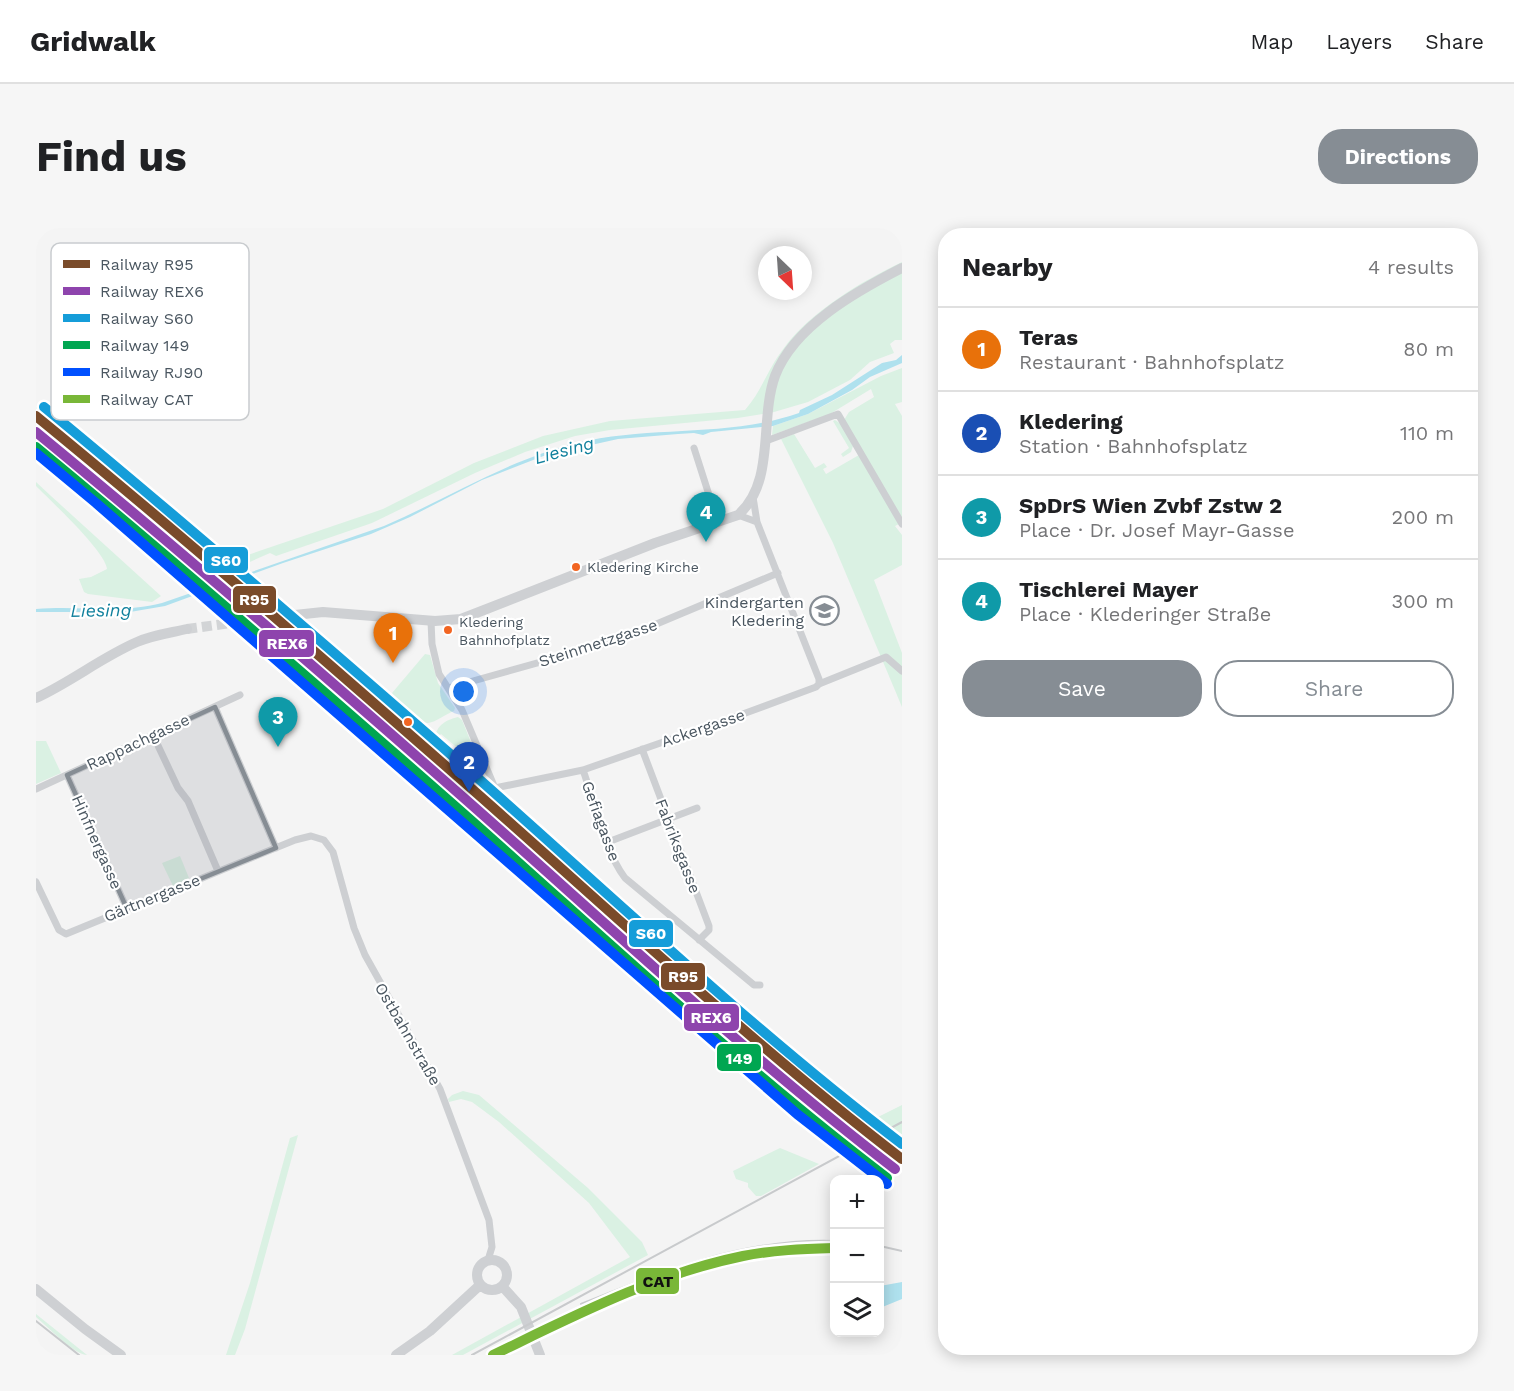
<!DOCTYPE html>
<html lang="en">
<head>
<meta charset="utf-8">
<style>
	:root { --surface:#fff; --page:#f6f6f6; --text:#202124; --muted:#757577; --line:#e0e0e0; --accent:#868d94 }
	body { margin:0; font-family:"Work Sans",sans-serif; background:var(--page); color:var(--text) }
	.controls { position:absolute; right:18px; bottom:18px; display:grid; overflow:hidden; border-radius:12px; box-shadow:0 3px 15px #0003 }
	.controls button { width:54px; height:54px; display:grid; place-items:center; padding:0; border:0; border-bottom:2px solid var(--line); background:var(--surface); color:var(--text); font:30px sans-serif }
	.compass { position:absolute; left:722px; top:18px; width:54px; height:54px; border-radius:50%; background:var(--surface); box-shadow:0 3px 15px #0003; rotate:155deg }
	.you { position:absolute; left:428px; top:464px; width:21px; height:21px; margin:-15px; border:4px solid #fff; border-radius:50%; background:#1a73e8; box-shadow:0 0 0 9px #1a73e833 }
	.badge { display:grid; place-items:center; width:39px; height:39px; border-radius:50%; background:var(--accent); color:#fff; font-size:20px; font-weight:700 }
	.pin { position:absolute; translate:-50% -50px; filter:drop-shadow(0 2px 3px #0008) }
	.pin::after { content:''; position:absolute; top:32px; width:21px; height:18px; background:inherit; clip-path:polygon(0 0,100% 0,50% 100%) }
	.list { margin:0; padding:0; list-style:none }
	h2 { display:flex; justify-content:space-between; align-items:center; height:78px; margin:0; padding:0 24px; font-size:26px }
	h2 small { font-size:20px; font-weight:400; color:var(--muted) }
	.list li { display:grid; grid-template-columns:39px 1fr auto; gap:18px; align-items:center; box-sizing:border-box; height:84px; padding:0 24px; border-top:2px solid var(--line) }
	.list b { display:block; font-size:22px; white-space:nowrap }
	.list p { margin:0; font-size:20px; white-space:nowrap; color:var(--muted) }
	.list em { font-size:20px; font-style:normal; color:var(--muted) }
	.actions { display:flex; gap:12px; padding:18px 24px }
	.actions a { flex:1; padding:14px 0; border:2px solid var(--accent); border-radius:24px; text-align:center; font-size:21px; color:var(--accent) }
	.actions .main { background:var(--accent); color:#fff }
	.icon { flex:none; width:33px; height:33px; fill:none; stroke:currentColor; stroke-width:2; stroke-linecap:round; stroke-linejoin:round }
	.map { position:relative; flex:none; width:866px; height:1127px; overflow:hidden; border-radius:24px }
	header { display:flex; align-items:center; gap:36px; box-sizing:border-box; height:84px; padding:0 30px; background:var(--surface); border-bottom:2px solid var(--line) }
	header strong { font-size:28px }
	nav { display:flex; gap:33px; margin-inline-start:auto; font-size:21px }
	.intro { display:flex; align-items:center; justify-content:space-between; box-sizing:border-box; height:144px; padding:0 36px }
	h1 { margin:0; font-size:42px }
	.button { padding:15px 27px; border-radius:24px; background:var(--accent); color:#fff; font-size:21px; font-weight:700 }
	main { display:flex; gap:36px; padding:0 36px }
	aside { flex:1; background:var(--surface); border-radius:24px; box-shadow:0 3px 15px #0003 }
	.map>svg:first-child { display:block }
	.green { fill:#daf1e3 }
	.water { fill:#afe1ee }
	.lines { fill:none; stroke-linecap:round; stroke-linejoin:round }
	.secondary-tunnel { stroke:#d2d4d6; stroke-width:10; stroke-dasharray:10 5; stroke-linecap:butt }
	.street { stroke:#cdcfd2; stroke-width:7 }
	.secondary { stroke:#ced0d3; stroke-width:10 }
	.rail { stroke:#c8cacc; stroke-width:2 }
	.rail-1-casing { stroke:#fff; stroke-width:15 }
	.rail-2-casing { stroke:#fff; stroke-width:15 }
	.rail-3-casing { stroke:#fff; stroke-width:15 }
	.rail-4-casing { stroke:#fff; stroke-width:15 }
	.rail-5-casing { stroke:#fff; stroke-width:15 }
	.rail-6-casing { stroke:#fff; stroke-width:15 }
	.rail-1 { stroke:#7a4b2a; stroke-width:10 }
	.rail-2 { stroke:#8e44ad; stroke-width:10 }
	.rail-3 { stroke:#159dd9; stroke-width:10 }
	.rail-4 { stroke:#00a651; stroke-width:10 }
	.rail-5 { stroke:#0050ff; stroke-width:10 }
	.rail-6 { stroke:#79b738; stroke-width:10 }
	.marked { fill:#868d94; fill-opacity:0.2; stroke:#868d94; stroke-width:4.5; stroke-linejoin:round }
	.bus-dot { fill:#f26522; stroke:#fff; stroke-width:2 }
	.labels { text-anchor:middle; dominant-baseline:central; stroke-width:4.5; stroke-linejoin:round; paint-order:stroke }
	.bus-label { font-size:14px; fill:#4a5660; stroke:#fff; text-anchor:start }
	.poi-label { font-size:16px; fill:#4a5660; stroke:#fff; text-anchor:end }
	.street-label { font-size:16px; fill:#4a5660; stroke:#fff }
	.water-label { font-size:18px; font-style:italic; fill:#10809d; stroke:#fff }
	.key { fill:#fff; stroke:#c9cccf; stroke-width:1.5 }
	.key-label { font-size:16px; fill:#4a5660 }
	.line-badge { stroke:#fff; stroke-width:2 }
	.badge-label { font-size:16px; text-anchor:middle; font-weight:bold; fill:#fff }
	.pale-badge-label { font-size:16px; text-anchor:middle; font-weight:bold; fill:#111 }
</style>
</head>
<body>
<header>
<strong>Gridwalk</strong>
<nav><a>Map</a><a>Layers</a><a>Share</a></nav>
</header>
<div class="intro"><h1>Find us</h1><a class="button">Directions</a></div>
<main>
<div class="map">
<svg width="866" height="1127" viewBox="0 0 866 1127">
	<rect width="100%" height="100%" fill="#f4f4f4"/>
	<!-- green -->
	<path class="green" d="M866,34v78h-7l-5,4 4,9 -24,9 -20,18 -42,22 -34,10 -36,6 -128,12 -35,6 -50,16 -50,21 -103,50 -96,33 -6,-3 -45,20 -7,-6 -133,-117 -49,-38v-5l92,75 90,85 6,-4 159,-54 91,-46 69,-27 67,-15 135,-11c17,-19 23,-42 39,-62 26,-36 78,-67 118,-86z
		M866,140v34l-7,2 7,12v102l-58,-98 5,-8 25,-15 -3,-8 -41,25 -58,21 1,-9 35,-12 73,-38z
		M799,192l6,4 12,22 -2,6 -8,5 -2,-3 8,-6 -16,-27z
		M758,206l21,34 9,-5 3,4 -4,2 3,5 33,-19 40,69 -4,2 7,9v30l-28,15 28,73v54l-69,-164 -52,-104z
		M0,254l15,14 110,100 -9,6 -64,-8 -4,-2 -5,-13 12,-2 16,-8c-1,-17 -57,-69 -71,-83z
		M389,426l5,1 8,28 17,25 -1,3c-8,3 -18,11 -26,12 -7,1 -32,-23 -36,-30z
		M422,489l4,3 29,72 -8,3 -26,-24 5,-5 -5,-10 4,-5 -20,-17 -7,8c2,-16 9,-21 24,-25z
		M0,513h10l15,32 -25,11z
		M144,628l9,22 -16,8 -11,-23z
		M427,863l16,4 109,93 54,54 6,13 -185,100h-11l178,-98 -41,-54 -90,-81 -27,-20 -11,-3 -12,3 -1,-3 4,-4z
		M866,877v51l-40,-31z
		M262,907l-53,194 -10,26h-9l24,-72 40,-145z
		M744,920l39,16 -58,32h-5l-8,-9v-4l-12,-4 -3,-8z
		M0,1086l51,41c-14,-1 -40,-29 -51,-38z"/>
	<!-- water -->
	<path class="water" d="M866,127v8l-32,14 -18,13 -44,24 -35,12 -62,6 -8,3 -9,-2 -16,1 -60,5 -72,16 -64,25 -72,37 -39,17 -88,29 -118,43 -35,6h-94v-3c42,-4 86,5 126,-6l222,-77c65,-28 123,-66 193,-83 73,-18 151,-5 222,-30l1,-3 32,-15 50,-32 14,-3z
		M866,1054v17l-22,9v-22z"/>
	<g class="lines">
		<!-- secondary-tunnel -->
		<path class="secondary-tunnel" d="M151,401l89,-12"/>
		<!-- street -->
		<path class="street" d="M730,213l72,-27 64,110
			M658,220l24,75
			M717,269l4,25 62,157v5
			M702,287l19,7
			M395,393l1,23 7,30 23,36 33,78 88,-18 149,-52 84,-31 3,-3 67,-27 16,14
			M412,460l168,-47 162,-68
			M179,479l61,141
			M117,507l25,53 10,13 30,70
			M606,521l67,177v4l-10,10
			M547,542c12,33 21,80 42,108l129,107h6
			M31,547l60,134
			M0,561l204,-94
			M572,614l89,-34
			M0,654l23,48 7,4 229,-94 16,-4 13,4 9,12 21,76 11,27 75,134 49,131 3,27 -4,13"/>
		<!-- secondary -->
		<path class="secondary" d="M240,389l47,-5 112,9 26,-2 194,-76 83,-28c38,-33 21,-95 37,-139 19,-50 82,-85 127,-108
			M0,470c35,-16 66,-41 101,-56 16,-7 33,-9 50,-13
			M441 1047a15 15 0 1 1 30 0a15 15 0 1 1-30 0Z
			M466,1058l19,21 19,48
			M0,1061l49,40 36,26
			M360,1127l34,-24 50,-46"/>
		<!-- rail -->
		<path class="rail" d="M0,209l94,66 32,25
			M844,1018l22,5
			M545,1076c82,-33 163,-66 253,-63
			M0,1093l43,34
			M436,1127l430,-233"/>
		<defs>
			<path id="rail-1" d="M0,188c148,121 292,247 436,373 142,125 280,255 430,370"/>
			<path id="rail-2" d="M0,204c145,119 287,242 428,366 142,125 280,255 431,371"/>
			<path id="rail-3" d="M8,179c147,121 292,247 436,373 139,123 274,251 422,364"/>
			<path id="rail-4" d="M0,219c142,117 281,238 420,360 142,125 280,256 431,371"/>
			<path id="rail-5" d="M0,225l60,50 701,611 90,70"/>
			<path id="rail-6" d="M457,1127c81,-39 162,-81 250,-99 30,-6 60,-7 91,-8"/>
		</defs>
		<!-- rail-1 casing -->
		<use href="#rail-1" class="rail-1-casing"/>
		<!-- rail-2 casing -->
		<use href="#rail-2" class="rail-2-casing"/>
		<!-- rail-3 casing -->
		<use href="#rail-3" class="rail-3-casing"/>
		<!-- rail-4 casing -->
		<use href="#rail-4" class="rail-4-casing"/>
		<!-- rail-5 casing -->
		<use href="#rail-5" class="rail-5-casing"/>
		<!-- rail-6 casing -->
		<use href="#rail-6" class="rail-6-casing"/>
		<!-- rail-1 -->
		<use href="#rail-1" class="rail-1"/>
		<!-- rail-2 -->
		<use href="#rail-2" class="rail-2"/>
		<!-- rail-3 -->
		<use href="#rail-3" class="rail-3"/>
		<!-- rail-4 -->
		<use href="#rail-4" class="rail-4"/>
		<!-- rail-5 -->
		<use href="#rail-5" class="rail-5"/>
		<!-- rail-6 -->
		<use href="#rail-6" class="rail-6"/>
	</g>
	<!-- marked area -->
	<path class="marked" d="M179,479l61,141 -149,61 -60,-134z"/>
	<!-- icons -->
	<defs>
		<symbol id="school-ring" viewBox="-11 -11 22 22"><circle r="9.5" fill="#fff" stroke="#868d94" stroke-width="1.5"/><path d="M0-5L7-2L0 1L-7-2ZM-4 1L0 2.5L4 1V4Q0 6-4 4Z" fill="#868d94"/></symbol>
	</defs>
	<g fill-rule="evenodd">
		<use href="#school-ring" x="772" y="366" width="33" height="33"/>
	</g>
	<!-- markers -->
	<g class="bus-dot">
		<circle cx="540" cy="339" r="5"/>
		<circle cx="412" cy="402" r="5"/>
		<circle cx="372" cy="494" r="5"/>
	</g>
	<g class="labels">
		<!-- bus labels -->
		<g class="bus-label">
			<text x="551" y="339">Kledering Kirche</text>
			<text x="423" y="394">Kledering<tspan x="423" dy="18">Bahnhofplatz</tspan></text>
		</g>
		<!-- poi labels -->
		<g class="poi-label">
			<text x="768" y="374">Kindergarten<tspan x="768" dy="18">Kledering</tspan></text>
		</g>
		<!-- street labels -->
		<g class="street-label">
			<text transform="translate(562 415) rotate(-18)">Steinmetzgasse</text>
			<text transform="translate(667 500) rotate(-19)">Ackergasse</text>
			<text transform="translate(102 514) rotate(-25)">Rappachgasse</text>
			<text transform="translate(565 593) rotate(70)">Gefiagasse</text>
			<text transform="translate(61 614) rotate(66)">Hinfnergasse</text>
			<text transform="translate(642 618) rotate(69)">Fabriksgasse</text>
			<text transform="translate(116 670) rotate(-22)">Gärtnergasse</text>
			<text transform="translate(372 806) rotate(60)">Ostbahnstraße</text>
		</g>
		<!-- water labels -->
		<g class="water-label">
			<text transform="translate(528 222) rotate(-15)">Liesing</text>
			<text transform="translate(65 382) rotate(-1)">Liesing</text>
		</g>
	</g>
	<!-- legend -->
	<rect x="15" y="15" width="198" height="177" rx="9" class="key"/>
	<rect x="27" y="32" width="27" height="8" fill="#7a4b2a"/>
	<rect x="27" y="59" width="27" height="8" fill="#8e44ad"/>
	<rect x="27" y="86" width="27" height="8" fill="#159dd9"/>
	<rect x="27" y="113" width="27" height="8" fill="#00a651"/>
	<rect x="27" y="140" width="27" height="8" fill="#0050ff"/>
	<rect x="27" y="167" width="27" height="8" fill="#79b738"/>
	<g class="key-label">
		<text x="64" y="42">Railway R95</text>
		<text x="64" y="69">Railway REX6</text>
		<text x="64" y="96">Railway S60</text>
		<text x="64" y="123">Railway 149</text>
		<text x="64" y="150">Railway RJ90</text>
		<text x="64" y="177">Railway CAT</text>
	</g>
	<g class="line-badge">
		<rect x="167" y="318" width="46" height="28" rx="6" fill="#159dd9"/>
		<rect x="196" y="357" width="45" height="29" rx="6" fill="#7a4b2a"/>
		<rect x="222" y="401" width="57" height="29" rx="6" fill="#8e44ad"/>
		<rect x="592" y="691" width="46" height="29" rx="6" fill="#159dd9"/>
		<rect x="624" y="734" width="46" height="29" rx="6" fill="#7a4b2a"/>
		<rect x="647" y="775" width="57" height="29" rx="6" fill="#8e44ad"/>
		<rect x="680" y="815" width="46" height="29" rx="6" fill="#00a651"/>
		<rect x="599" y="1039" width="45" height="28" rx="6" fill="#79b738"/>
	</g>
	<g class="badge-label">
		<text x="190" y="338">S60</text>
		<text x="218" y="377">R95</text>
		<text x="251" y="421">REX6</text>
		<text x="615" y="711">S60</text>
		<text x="647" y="754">R95</text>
		<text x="675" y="795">REX6</text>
		<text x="703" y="836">149</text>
	</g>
	<g class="pale-badge-label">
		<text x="622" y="1059">CAT</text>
	</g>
</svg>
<div class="controls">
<button>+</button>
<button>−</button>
<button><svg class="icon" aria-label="layers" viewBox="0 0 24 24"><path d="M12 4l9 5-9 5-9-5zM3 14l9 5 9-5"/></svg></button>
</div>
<svg class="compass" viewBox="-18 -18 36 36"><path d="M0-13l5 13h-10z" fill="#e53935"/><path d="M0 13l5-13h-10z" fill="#757577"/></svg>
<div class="you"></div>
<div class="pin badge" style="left:357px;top:435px;background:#e8710a">1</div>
<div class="pin badge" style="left:433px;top:564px;background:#1a4fb4">2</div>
<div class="pin badge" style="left:242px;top:519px;background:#0f9aa8">3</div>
<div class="pin badge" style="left:670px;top:314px;background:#0f9aa8">4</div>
</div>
<aside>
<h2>Nearby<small>4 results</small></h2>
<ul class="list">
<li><span class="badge" style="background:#e8710a">1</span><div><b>Teras</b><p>Restaurant · Bahnhofsplatz</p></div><em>80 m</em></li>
<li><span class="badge" style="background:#1a4fb4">2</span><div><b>Kledering</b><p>Station · Bahnhofsplatz</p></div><em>110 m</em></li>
<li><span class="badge" style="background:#0f9aa8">3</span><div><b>SpDrS Wien Zvbf Zstw 2</b><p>Place · Dr. Josef Mayr-Gasse</p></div><em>200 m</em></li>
<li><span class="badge" style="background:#0f9aa8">4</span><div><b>Tischlerei Mayer</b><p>Place · Klederinger Straße</p></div><em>300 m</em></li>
</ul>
<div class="actions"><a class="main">Save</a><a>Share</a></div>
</aside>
</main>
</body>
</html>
